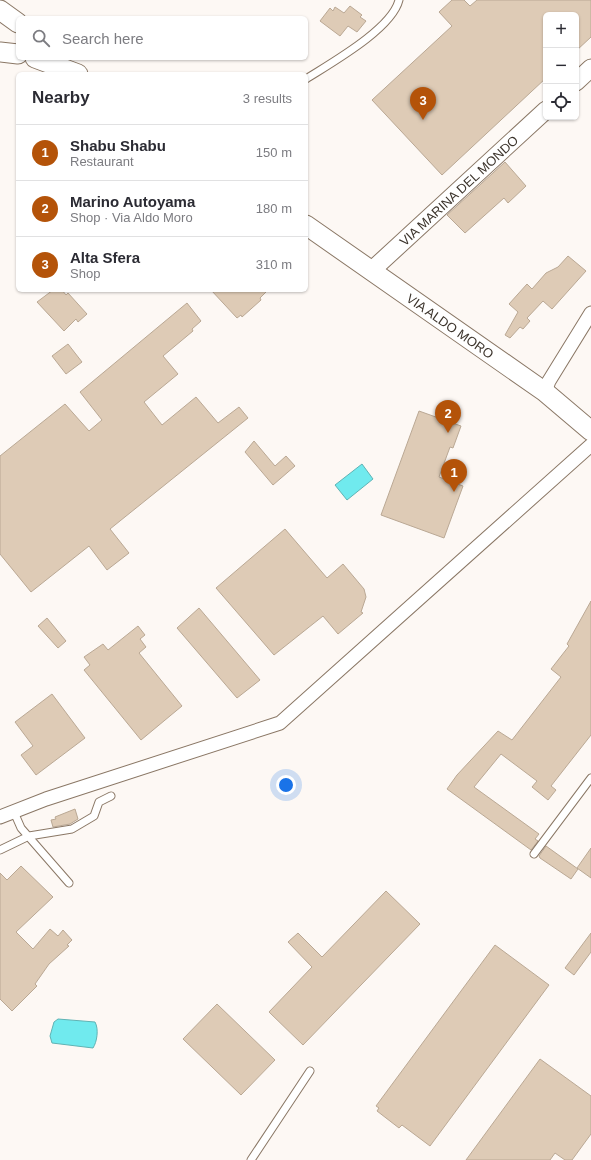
<!DOCTYPE html>
<html lang="en">
<head>
<meta charset="utf-8">
<style>
	:root { --surface:#fff; --page:#f7f7f7; --text:#2b2b33; --muted:#7c7c81; --line:#e1e1e2; --accent:#b45309 }
	body { margin:0; font-family:Helvetica,sans-serif; background:var(--page); color:var(--text) }
	.controls { position:absolute; right:12px; top:12px; display:grid; overflow:hidden; border-radius:6px; box-shadow:0 1px 3px #0004 }
	.controls button { width:36px; height:36px; display:grid; place-items:center; padding:0; border:0; border-bottom:1px solid var(--line); background:var(--surface); color:var(--text); font:20px sans-serif }
	.you { position:absolute; left:286px; top:785px; width:14px; height:14px; margin:-10px; border:3px solid #fff; border-radius:50%; background:#1a73e8; box-shadow:0 0 0 6px #1a73e833 }
	.badge { display:grid; place-items:center; width:26px; height:26px; border-radius:50%; background:var(--accent); color:#fff; font-size:13px; font-weight:700 }
	.pin { position:absolute; translate:-50% -33px; filter:drop-shadow(0 1px 2px #0008) }
	.pin::after { content:''; position:absolute; top:21px; width:14px; height:12px; background:inherit; clip-path:polygon(0 0,100% 0,50% 100%) }
	.list { margin:0; padding:0; list-style:none }
	h2 { display:flex; justify-content:space-between; align-items:center; height:52px; margin:0; padding:0 16px; font-size:17px }
	h2 small { font-size:13px; font-weight:400; color:var(--muted) }
	.list li { display:grid; grid-template-columns:26px 1fr auto; gap:12px; align-items:center; box-sizing:border-box; height:56px; padding:0 16px; border-top:1px solid var(--line) }
	.list b { display:block; font-size:15px; white-space:nowrap }
	.list p { margin:0; font-size:13px; white-space:nowrap; color:var(--muted) }
	.list em { font-size:13px; font-style:normal; color:var(--muted) }
	.icon { flex:none; width:22px; height:22px; fill:none; stroke:currentColor; stroke-width:2; stroke-linecap:round; stroke-linejoin:round }
	.map { position:relative; flex:none; width:591px; height:1160px; overflow:hidden }
	.search { position:absolute; background:var(--surface); box-shadow:0 1px 3px #0004; left:16px; top:16px; width:292px; height:44px; display:flex; align-items:center; gap:10px; box-sizing:border-box; padding:0 14px; border-radius:6px; color:var(--muted); font-size:15px }
	.panel { position:absolute; background:var(--surface); box-shadow:0 1px 3px #0004; left:16px; top:72px; width:292px; height:220px; border-radius:6px }
	.map>svg:first-child { display:block }
	.water { fill:#70eaee; stroke:#60b3b4 }
	.building { fill:#decbb6; stroke:#baa894 }
	.lines { fill:none; stroke-linecap:round; stroke-linejoin:round }
	.service-casing { stroke:#8a7765; stroke-width:9 }
	.minor-casing { stroke:#8a7765; stroke-width:15 }
	.tertiary-casing { stroke:#8a7765; stroke-width:19 }
	.secondary-casing { stroke:#8a7765; stroke-width:21 }
	.service { stroke:#fff; stroke-width:7 }
	.minor { stroke:#fff; stroke-width:13 }
	.tertiary { stroke:#fff; stroke-width:17 }
	.secondary { stroke:#fff; stroke-width:19 }
	.labels { text-anchor:middle; dominant-baseline:central; stroke-width:3.5; stroke-linejoin:round; paint-order:stroke }
	.street-label { font-size:13px; fill:#3c342c; stroke:#fdf8f4 }
</style>
</head>
<body>
<div class="map">
<svg width="591" height="1160" viewBox="0 0 591 1160">
	<rect width="100%" height="100%" fill="#fdf8f4"/>
	<!-- water -->
	<path class="water" d="M362,464l11,15 -26,21 -12,-15z
		M58,1019l37,3c4,7 2,20 -2,26l-41,-5 -2,-7 4,-14z"/>
	<!-- building -->
	<path class="building" d="M452,0h12l6,6 7,-6h114v37l-15,14v-36h-30v63l-104,97 -70,-75 80,-74 -13,-14z
		M350,6l12,9 -2,2 6,4 -9,11 -9,-6 -8,10 -20,-15 10,-13 3,3 2,-4 9,6z
		M505,162l21,24 -18,17 -4,-5 -39,35 -18,-18z
		M568,256l18,15 -34,38 -9,-8 -16,17 3,3 -7,8 -3,-2 -10,11 -5,-3 13,-23 -9,-8 18,-20 5,5 14,-16 12,-6z
		M53,290h9l4,5 2,-2 19,21 -9,8 -2,-3 -12,12 -27,-29z
		M211,290h57l-8,8 1,2 -19,17 -1,-2 -4,3z
		M187,303l14,18 -9,8 1,2 -30,25 15,18 -34,28 18,23 34,-28 22,26 21,-16 9,11 -138,111 19,24 -22,17 -18,-24 -58,46 -31,-38v-98l65,-52 24,27 13,-11 -22,-28z
		M68,344l14,18 -16,12 -14,-18z
		M419,411l42,15 -8,22 -3,-1 -11,30 24,9 -19,52 -63,-23z
		M254,441l21,25 11,-10 9,10 -22,19 -28,-33z
		M285,529l42,49 16,-14 21,25 2,8 -5,15 2,1 -25,21 -15,-18 -49,39 -58,-67z
		M591,601v134l-40,51 5,4 -8,10 -16,-13 5,-6 -36,-27 -27,33 65,47 -4,5 3,2 -7,9 -84,-61 10,-14 41,-44 14,9 49,-63 -10,-8 18,-23 -2,-2z
		M199,608l61,72 -23,18 -60,-70z
		M47,618l19,23 -8,7 -20,-22z
		M138,626l7,9 -5,4 6,8 -7,6 43,53 -41,34 -57,-70 6,-5 -6,-8 19,-13 5,6z
		M52,694l33,44 -49,37 -15,-20 12,-9 -18,-24z
		M75,809l3,10 -8,5 -17,3 -2,-7 5,-1 -1,-2z
		M546,846l32,23 -7,10 -31,-21 -1,-2z
		M591,848v30l-14,-10z
		M21,866l32,31 -37,35 17,17 17,-20 8,7 5,-6 9,10 -5,5 2,1 -20,18 -14,20 2,2 -25,25 -12,-12v-126l7,7z
		M386,891l34,33 -117,121 -34,-33 43,-45 -24,-25 10,-9 24,24z
		M591,933v19l-17,23 -9,-7z
		M495,945l54,40 -119,161 -28,-21 -3,3 -22,-17 2,-3 -3,-2z
		M217,1004l58,56 -34,35 -58,-56z
		M540,1059l51,37v38l-19,26h-7l-10,-7 -5,7h-84z"/>
	<g class="lines">
		<defs>
			<path id="service" d="M306,79c25,-16 86,-50 93,-79
				M14,812l7,16 48,55
				M0,850l29,-14 43,-7 22,-13 5,-14 12,-6
				M534,854l57,-76
				M251,1160l59,-89"/>
			<path id="minor" d="M545,392l4,-11 42,-68
				M0,817l46,-18 234,-76 311,-278"/>
			<g id="tertiary">
				<path d="M576,82l15,-14"/>
				<path id="s1" d="M371,271l175,-161"/>
			</g>
			<g id="secondary">
				<path d="M0,10l18,13"/>
				<path d="M0,52l18,2"/>
				<path d="M35,58l43,16"/>
				<path id="s2" d="M306,225l239,167 46,39"/>
			</g>
		</defs>
		<!-- service casing -->
		<use href="#service" class="service-casing"/>
		<!-- minor casing -->
		<use href="#minor" class="minor-casing"/>
		<!-- tertiary casing -->
		<use href="#tertiary" class="tertiary-casing"/>
		<!-- secondary casing -->
		<use href="#secondary" class="secondary-casing"/>
		<!-- service -->
		<use href="#service" class="service"/>
		<!-- minor -->
		<use href="#minor" class="minor"/>
		<!-- tertiary -->
		<use href="#tertiary" class="tertiary"/>
		<!-- secondary -->
		<use href="#secondary" class="secondary"/>
	</g>
	<g class="labels">
		<!-- street labels -->
		<g class="street-label">
			<text stroke="none"><textPath href="#s1" startOffset="119">VIA MARINA DEL MONDO</textPath></text>
			<text stroke="none"><textPath href="#s2" startOffset="176">VIA ALDO MORO</textPath></text>
		</g>
	</g>
</svg>
<div class="controls">
<button>+</button>
<button>−</button>
<button><svg class="icon" aria-label="locate" viewBox="0 0 24 24"><circle cx="12" cy="12" r="6"/><path d="M12 2v4M12 18v4M2 12h4M18 12h4"/></svg></button>
</div>
<div class="you"></div>
<div class="pin badge" style="left:454px;top:492px">1</div>
<div class="pin badge" style="left:448px;top:433px">2</div>
<div class="pin badge" style="left:423px;top:120px">3</div>
<div class="search"><svg class="icon" aria-label="search" viewBox="0 0 24 24"><circle cx="10" cy="10" r="6"/><path d="M15 15l6 6"/></svg>Search here</div>
<section class="panel">
<h2>Nearby<small>3 results</small></h2>
<ul class="list">
<li><span class="badge">1</span><div><b>Shabu Shabu</b><p>Restaurant</p></div><em>150 m</em></li>
<li><span class="badge">2</span><div><b>Marino Autoyama</b><p>Shop · Via Aldo Moro</p></div><em>180 m</em></li>
<li><span class="badge">3</span><div><b>Alta Sfera</b><p>Shop</p></div><em>310 m</em></li>
</ul>
</section>
</div>
</body>
</html>
